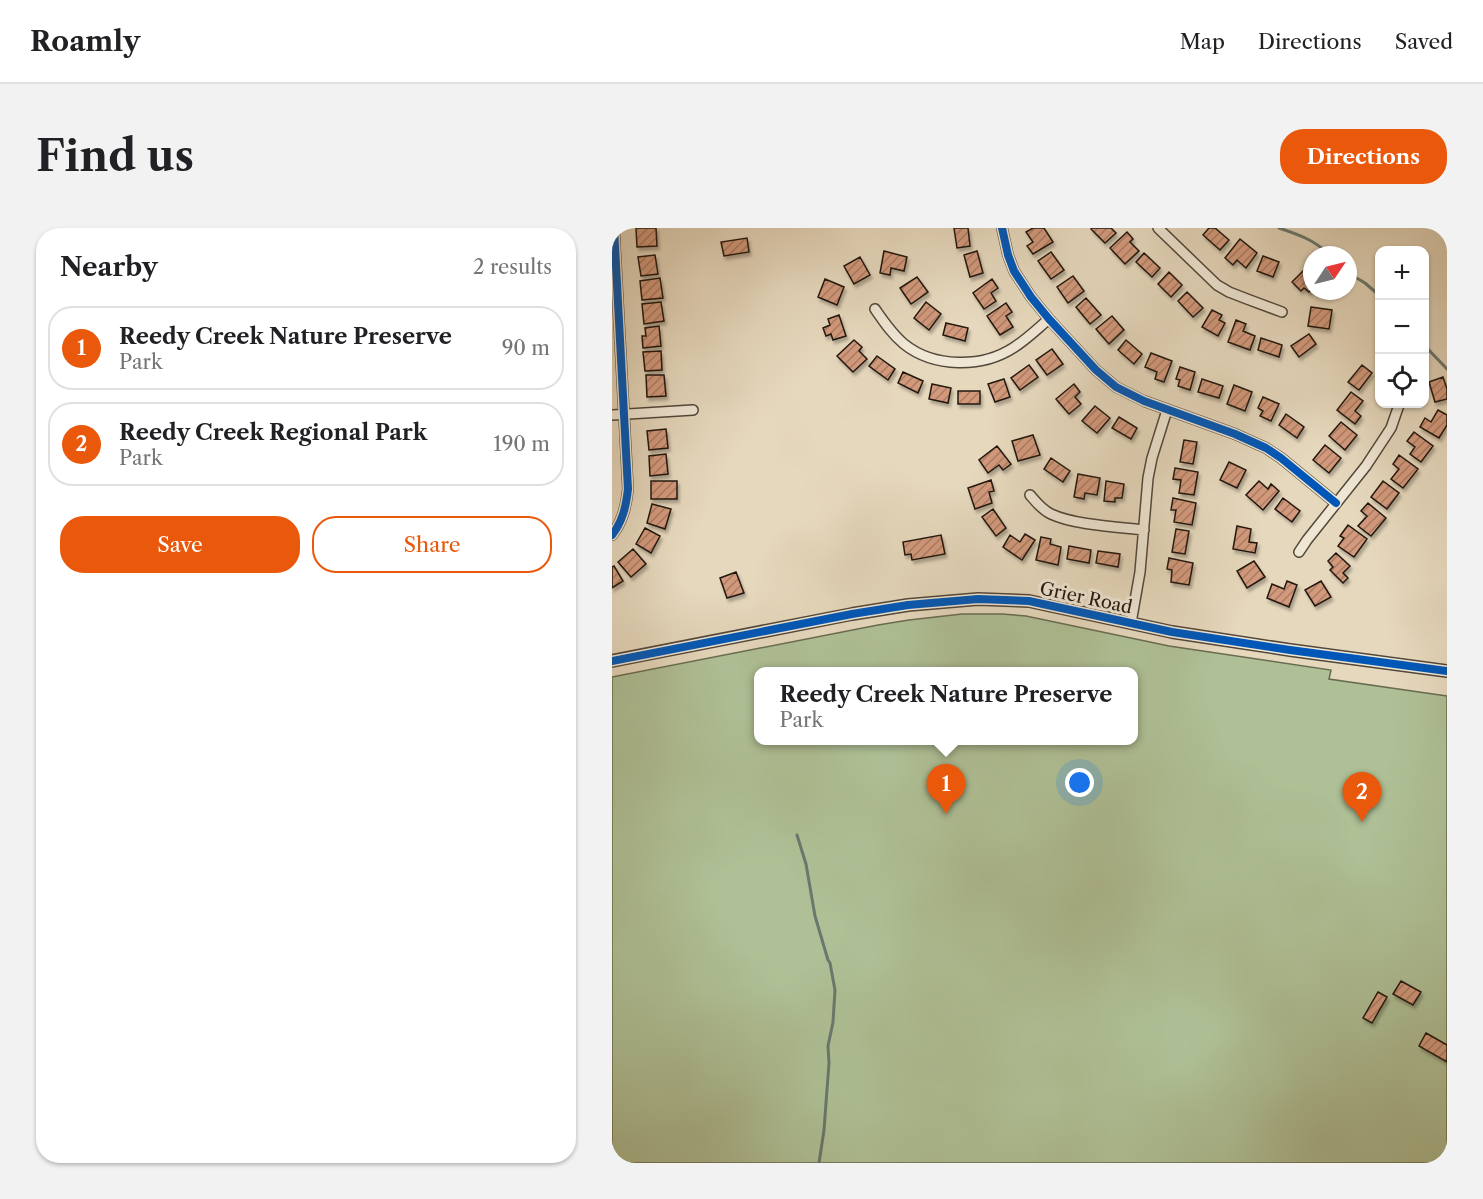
<!DOCTYPE html>
<html lang="en">
<head>
<meta charset="utf-8">
<style>
	:root { --surface:#fff; --page:#f2f2f2; --text:#202124; --muted:#757577; --line:#e0e0e0; --accent:#ea580c }
	body { margin:0; font-family:"Libre Caslon Text",serif; background:var(--page); color:var(--text) }
	.controls { position:absolute; right:18px; top:18px; display:grid; overflow:hidden; border-radius:12px; box-shadow:0 2px 4px #0004 }
	.controls button { width:54px; height:54px; display:grid; place-items:center; padding:0; border:0; border-bottom:2px solid var(--line); background:var(--surface); color:var(--text); font:30px sans-serif }
	.compass { position:absolute; left:691px; top:18px; width:54px; height:54px; border-radius:50%; background:var(--surface); box-shadow:0 2px 4px #0004; rotate:55deg }
	.you { position:absolute; left:468px; top:555px; width:21px; height:21px; margin:-15px; border:4px solid #fff; border-radius:50%; background:#1a73e8; box-shadow:0 0 0 9px #1a73e833 }
	.badge { display:grid; place-items:center; width:39px; height:39px; border-radius:50%; background:var(--accent); color:#fff; font-size:20px; font-weight:700 }
	.pin { position:absolute; translate:-50% -50px; filter:drop-shadow(0 2px 3px #0008) }
	.pin::after { content:''; position:absolute; top:32px; width:21px; height:18px; background:inherit; clip-path:polygon(0 0,100% 0,50% 100%) }
	.popup { position:absolute; left:142px; top:439px; width:384px; height:78px; box-sizing:border-box; display:grid; place-content:center; border-radius:12px; background:var(--surface); filter:drop-shadow(0 2px 4px #0005); font-size:20px; white-space:nowrap; color:var(--muted) }
	.popup b { font-size:22px; color:var(--text) }
	.popup::after { content:''; position:absolute; left:50%; top:100%; margin-left:-12px; border:12px solid transparent; border-top-color:var(--surface) }
	.list { margin:0; padding:0; list-style:none }
	h2 { display:flex; justify-content:space-between; align-items:center; height:78px; margin:0; padding:0 24px; font-size:26px }
	h2 small { font-size:20px; font-weight:400; color:var(--muted) }
	.list li { display:grid; grid-template-columns:39px 1fr auto; gap:18px; align-items:center; box-sizing:border-box; height:84px; margin:0 12px 12px; padding:0 12px; border:2px solid var(--line); border-radius:24px }
	.list b { display:block; font-size:22px; white-space:nowrap }
	.list p { margin:0; font-size:20px; white-space:nowrap; color:var(--muted) }
	.list em { font-size:20px; font-style:normal; color:var(--muted) }
	.actions { display:flex; gap:12px; padding:18px 24px }
	.actions a { flex:1; padding:14px 0; border:2px solid var(--accent); border-radius:24px; text-align:center; font-size:21px; color:var(--accent) }
	.actions .main { background:var(--accent); color:#fff }
	.icon { flex:none; width:33px; height:33px; fill:none; stroke:currentColor; stroke-width:2; stroke-linecap:round; stroke-linejoin:round }
	.map { position:relative; flex:none; width:835px; height:935px; overflow:hidden; border-radius:24px }
	header { display:flex; align-items:center; gap:36px; box-sizing:border-box; height:84px; padding:0 30px; background:var(--surface); border-bottom:2px solid var(--line) }
	header strong { font-size:28px }
	nav { display:flex; gap:33px; margin-inline-start:auto; font-size:21px }
	.intro { display:flex; align-items:center; justify-content:space-between; box-sizing:border-box; height:144px; padding:0 36px }
	h1 { margin:0; font-size:42px }
	.button { padding:15px 27px; border-radius:24px; background:var(--accent); color:#fff; font-size:21px; font-weight:700 }
	main { display:flex; gap:36px; padding:0 36px }
	aside { flex:1; background:var(--surface); border-radius:24px; box-shadow:0 2px 4px #0004 }
	.map>svg:first-child { display:block }
	.park { fill:#afc096; stroke:#686c52; stroke-width:1.5; fill-rule:evenodd }
	.lines { fill:none; stroke-linecap:round; stroke-linejoin:round }
	.stream { stroke:#68796e; stroke-width:3 }
	.building { fill:url(#building-hatch); stroke:#21170f; stroke-width:1.5; filter:url(#shadow) }
	.minor-casing { stroke:#52473a; stroke-width:12 }
	.tertiary-casing { stroke:#52473a; stroke-width:14 }
	.minor { stroke:#efe6d4; stroke-width:9 }
	.tertiary { stroke:#efe6d4; stroke-width:10 }
	.cycleway-casing { stroke:#efe6d4; stroke-width:11 }
	.cycleway { stroke:#0057b8; stroke-width:8 }
	.labels { text-anchor:middle; dominant-baseline:central; stroke-width:6; stroke-linejoin:round; paint-order:stroke }
	.street-label { font-size:18px; fill:#21170f; stroke:#efe6d4 }
</style>
</head>
<body>
<header>
<strong>Roamly</strong>
<nav><a>Map</a><a>Directions</a><a>Saved</a></nav>
</header>
<div class="intro"><h1>Find us</h1><a class="button">Directions</a></div>
<main>
<aside>
<h2>Nearby<small>2 results</small></h2>
<ul class="list">
<li><span class="badge">1</span><div><b>Reedy Creek Nature Preserve</b><p>Park</p></div><em>90 m</em></li>
<li><span class="badge">2</span><div><b>Reedy Creek Regional Park</b><p>Park</p></div><em>190 m</em></li>
</ul>
<div class="actions"><a class="main">Save</a><a>Share</a></div>
</aside>
<div class="map">
<svg width="835" height="935" viewBox="0 0 835 935">
	<defs>
		<pattern id="building-hatch" width="6" height="6" patternUnits="userSpaceOnUse" patternTransform="scale(1.5)"><rect width="6" height="6" fill="#d2997b"/><path d="M-1 1l2-2M0 6l6-6M5 7l2-2" fill="none" stroke="#aa7c63"/></pattern>
		<filter id="shadow"><feDropShadow dx="2" dy="3.5" stdDeviation="1.5" flood-color="#0004"/></filter>
	</defs>
	<rect width="100%" height="100%" fill="#e6d8bd"/>
	<filter id="stains"><feTurbulence type="fractalNoise" baseFrequency=".00333" numOctaves="4"/><feColorMatrix values="0 0 0 0 .2 0 0 0 0 .09 0 0 0 0 .02 0 0 0 .5 -.17"/></filter>
	<radialGradient id="worn" r=".72"><stop offset=".6" stop-color="#630" stop-opacity="0"/><stop offset="1" stop-color="#630" stop-opacity=".3"/></radialGradient>
	<!-- park -->
	<path class="park" d="M350,386h40l24,2 143,30 162,24 -2,9 118,17v467h-835v-486l266,-52 31,-5zM146,444h376v68h-376z"/>
	<g class="lines">
		<!-- stream -->
		<path class="stream" d="M667,0c21,7 35,12 51,27
			M736,43l7,6 10,6 15,13
			M812,117l23,24
			M185,607l9,29 9,52 13,44 2,3 5,27 -2,32 -5,24 1,17 -5,67 -5,33"/>
	</g>
	<!-- building -->
	<path class="building" d="M24,0h20l1,18 -20,1z
		M342,0h14l2,18 -13,2z
		M421,0h11l9,14 -20,12 -6,-8 6,-4 -7,-10z
		M480,0h19l5,5 -11,10 -14,-14z
		M597,0h6l14,12 -9,10 -17,-15z
		M515,4l6,7 -3,3 9,9 -14,13 -15,-16z
		M135,10l2,14 -25,4 -3,-14z
		M628,11l17,14 -11,15 -9,-8 -4,5 -8,-7z
		M272,23l23,6 -3,14 -13,-3 -1,7 -10,-2z
		M365,23l6,22 -13,4 -6,-22z
		M439,24l13,18 -13,9 -13,-18z
		M532,25l16,15 -8,9 -16,-15z
		M43,27l3,19 -17,2 -3,-19z
		M651,28l16,6 -6,15 -16,-6z
		M248,29l10,18 -16,9 -10,-18z
		M694,40l6,6v15l-3,3 -5,-4 -3,3 -9,-9z
		M557,44l13,13 -11,12 -13,-13z
		M461,48l11,15 -16,12 -11,-16z
		M305,49l11,15 -17,12 -11,-16z
		M48,50l3,20 -21,2 -2,-19z
		M213,51l19,8 -7,18 -19,-8z
		M380,51l6,9 -7,5 5,8 -12,8 -11,-16z
		M575,64l16,16 -10,9 -15,-16z
		M474,70l15,17 -11,9 -14,-17z
		M49,74l3,19 -20,3 -2,-20z
		M314,74l15,12 -12,16 -15,-12z
		M394,75l6,9 -6,4 7,11 -13,8 -13,-19z
		M699,79l21,3 -3,19 -21,-3z
		M600,82l10,5 -3,5 6,3 -7,13 -16,-9z
		M227,87l7,21 -13,4 -2,-6 -5,2 -3,-8 7,-3 -2,-6z
		M500,88l12,14 -15,14 -13,-15z
		M624,92l10,4 -3,7 12,5 -5,14 -22,-8z
		M334,95l22,5 -3,13 -22,-6z
		M47,98l2,20 -18,2 -1,-12h4l-1,-8z
		M697,106l7,10 -17,13 -8,-11z
		M649,110l21,7 -3,12 -21,-7z
		M242,112l8,7 -3,4 8,8 -14,13 -16,-16z
		M514,112l16,14 -8,10 -16,-14z
		M440,121l11,15 -16,11 -11,-15z
		M49,123l1,19 -17,1 -2,-19z
		M539,125l21,8 -8,21 -9,-3 2,-7 -12,-5z
		M265,128l18,13 -7,11 -19,-14z
		M417,137l9,12 -18,13 -9,-12z
		M750,137l10,8 -13,17 -11,-8z
		M568,139l15,5 -5,18 -12,-4 2,-6 -4,-1z
		M291,144l20,9 -5,12 -20,-10z
		M34,147h18l2,21 -19,1z
		M831,149l4,12v10l-12,3 -6,-20z
		M392,151l6,18 -15,5 -7,-18z
		M590,151l21,7 -4,12 -21,-6z
		M320,156l19,4 -3,15 -19,-4z
		M462,156l6,8 -5,5 6,7 -12,10 -13,-15z
		M622,157l18,7 -7,19 -18,-7z
		M346,163h22v13h-22z
		M739,164l12,9 -8,10 6,5 -6,8 -18,-14z
		M651,169l16,7 -8,17 -11,-5 3,-5 -5,-3z
		M483,178l15,12 -13,15 -15,-12z
		M826,182l9,5v10l-8,13 -19,-11 5,-9 6,4z
		M674,186l18,13 -7,11 -18,-13z
		M507,189l18,11 -6,11 -19,-11z
		M729,194l16,13 -12,15 -16,-14z
		M54,201l2,19 -19,2 -2,-19z
		M802,204l19,14 -12,16 -11,-8 5,-7 -8,-6z
		M421,207l7,20 -22,6 -6,-20z
		M572,212l13,2 -4,22 -13,-2z
		M713,217l16,13 -12,15 -16,-13z
		M385,218l14,18 -8,6 -4,-5 -11,8 -9,-13z
		M54,226l2,20 -18,2 -1,-20z
		M787,227l19,14 -15,19 -12,-9 8,-10 -6,-5z
		M439,230l19,13 -7,11 -19,-13z
		M617,234l17,8 -9,18 -17,-8z
		M563,240l23,4 -4,23 -15,-2 2,-13 -8,-1z
		M466,246l22,4 -3,17 -12,-2 -1,6 -10,-2z
		M379,252l3,11 -5,1 3,11 -17,6 -7,-21z
		M39,253h26v18h-26z
		M494,253l18,3 -2,14h-7v4l-11,-1z
		M647,253l9,8 3,-5 8,7 -16,19 -17,-15z
		M771,253l16,12 -12,16 -16,-12z
		M561,270l23,5 -4,22 -18,-3 2,-12h-5z
		M671,270l17,13 -8,11 -17,-13z
		M756,275l18,15 -15,18 -13,-10 9,-10 -6,-5z
		M40,276l19,5 -6,20 -18,-6z
		M381,281l13,19 -10,8 -14,-19z
		M736,297l19,14 -13,18 -16,-11 6,-8 -4,-2z
		M625,298l14,3 -2,13 8,1 -2,10 -22,-4z
		M33,300l15,8 -9,17 -15,-9z
		M564,301l13,2 -4,23 -13,-2z
		M413,306l10,6 -13,20 -19,-13 7,-12 10,7z
		M329,307l4,19 -33,6 -1,-6 -6,1 -2,-13z
		M429,309l10,2 -1,5 11,3 -3,18 -22,-5z
		M457,318l22,4 -2,13 -22,-4z
		M21,321l13,15 -15,13 -13,-15z
		M486,323l22,3 -2,13 -22,-4z
		M724,325l14,13 -7,7 5,5 -5,5 -13,-13 3,-3 -5,-6z
		M557,330l24,5 -4,22 -18,-3 1,-12 -5,-1z
		M642,333l11,16 -18,11 -10,-17z
		M2,338l9,15 -11,7v-21z
		M124,344l8,21 -17,5 -7,-20z
		M675,353l10,4 -8,22 -22,-9 5,-14 12,5z
		M709,353l10,16 -16,9 -10,-16z
		M789,753l20,11 -8,13 -20,-11z
		M766,764l9,5 -15,26 -9,-5z
		M814,805l21,12v17l-28,-16z"/>
	<g class="lines">
		<defs>
			<path id="minor" d="M390,0l6,27 6,16 17,26 18,22 47,51 20,17 28,14 91,33 31,14 15,10 55,45
				M546,0l59,57 12,7 18,7 35,13
				M263,81c9,13 17,25 29,35 30,24 78,24 109,4 13,-8 24,-19 36,-29
				M0,187l81,-5
				M418,267c6,7 12,15 21,19 23,11 67,13 93,16
				M0,307c11,-14 14,-29 16,-46l-14,-261
				M687,324l8,-12 59,-74 25,-38 8,-23
				M519,395l9,-51 8,-94 4,-20 15,-48"/>
			<path id="tertiary" d="M0,433l240,-47 56,-9 70,-6 51,2 143,31 118,18 157,21"/>
		</defs>
		<!-- minor casing -->
		<use href="#minor" class="minor-casing"/>
		<!-- tertiary casing -->
		<use href="#tertiary" class="tertiary-casing"/>
		<!-- minor -->
		<use href="#minor" class="minor"/>
		<!-- tertiary -->
		<use href="#tertiary" class="tertiary"/>
		<defs>
			<path id="cycleway" d="M390,0l6,27 6,16 17,26 18,22 47,51 20,17 28,14 91,33 31,14 15,10 55,45
				M0,307c11,-14 14,-29 16,-46l-14,-261
				M0,433l240,-47 56,-9 70,-6 51,2 143,31 118,18 157,21"/>
		</defs>
		<!-- cycleway casing -->
		<use href="#cycleway" class="cycleway-casing"/>
		<!-- cycleway -->
		<use href="#cycleway" class="cycleway"/>
	</g>
	<g class="labels">
		<!-- street labels -->
		<g class="street-label">
			<text transform="translate(474 370) rotate(12)">Grier Road</text>
		</g>
	</g>
	<rect width="100%" height="100%" filter="url(#stains)"/>
	<rect width="100%" height="100%" fill="url(#worn)"/>
</svg>
<div class="controls">
<button>+</button>
<button>−</button>
<button><svg class="icon" aria-label="locate" viewBox="0 0 24 24"><circle cx="12" cy="12" r="6"/><path d="M12 2v4M12 18v4M2 12h4M18 12h4"/></svg></button>
</div>
<svg class="compass" viewBox="-18 -18 36 36"><path d="M0-13l5 13h-10z" fill="#e53935"/><path d="M0 13l5-13h-10z" fill="#757577"/></svg>
<div class="you"></div>
<div class="pin badge" style="left:334px;top:586px">1</div>
<div class="popup"><b>Reedy Creek Nature Preserve</b>Park</div>
<div class="pin badge" style="left:750px;top:594px">2</div>
</div>
</main>
</body>
</html>
